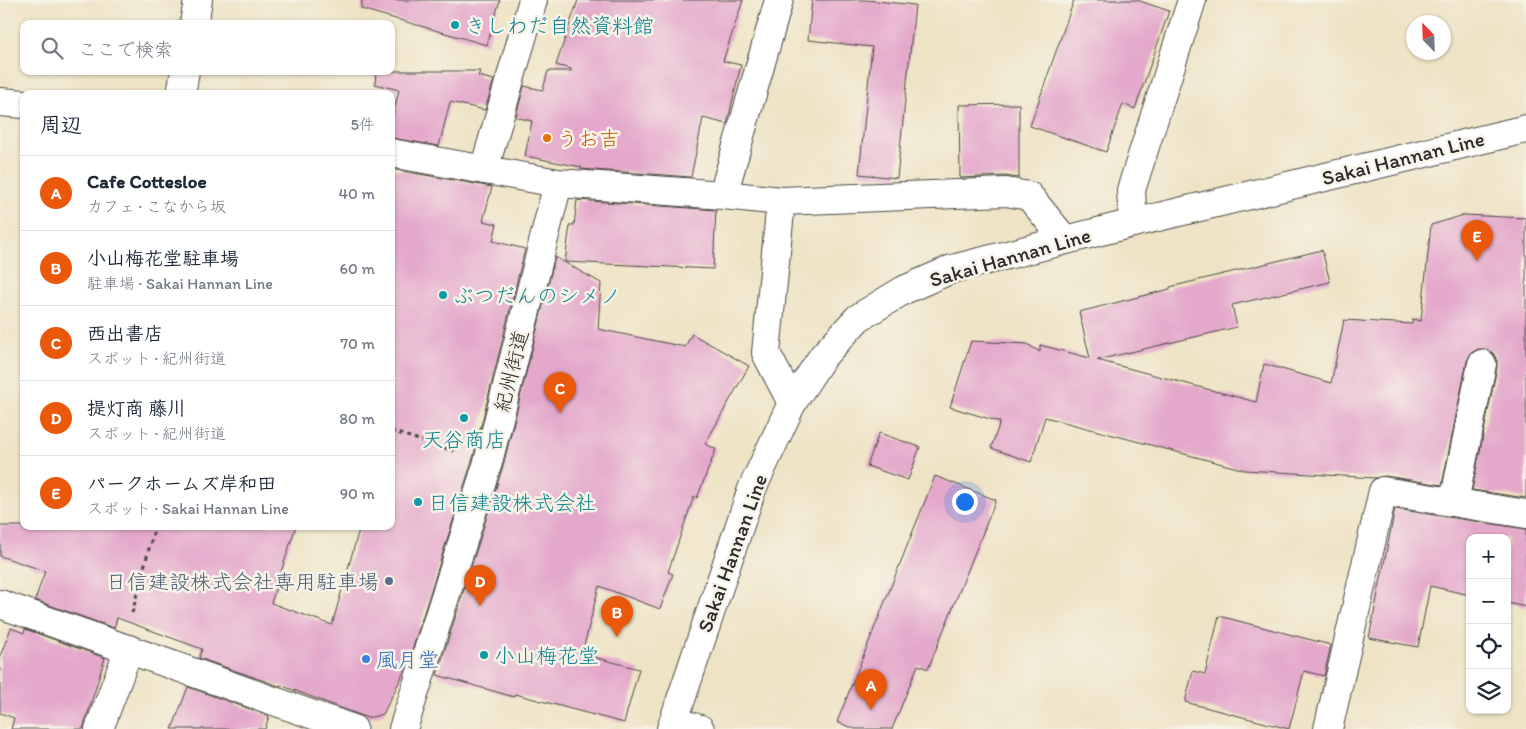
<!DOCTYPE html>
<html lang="ja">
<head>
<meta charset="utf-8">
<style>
	:root { --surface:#fff; --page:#f2f2f3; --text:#1f2937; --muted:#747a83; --line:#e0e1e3; --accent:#ea580c }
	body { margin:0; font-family:Itim,"Klee One",sans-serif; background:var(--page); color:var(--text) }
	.controls { position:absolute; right:15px; bottom:15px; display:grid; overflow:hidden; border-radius:10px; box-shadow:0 1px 4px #0004 }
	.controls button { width:45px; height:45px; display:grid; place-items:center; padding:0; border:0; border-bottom:1px solid var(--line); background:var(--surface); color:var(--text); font:25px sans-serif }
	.compass { position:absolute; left:1406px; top:15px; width:45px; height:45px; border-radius:50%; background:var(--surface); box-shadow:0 1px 4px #0004; rotate:337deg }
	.you { position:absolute; left:964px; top:501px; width:18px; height:18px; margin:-12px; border:4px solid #fff; border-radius:50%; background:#1a73e8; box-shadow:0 0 0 8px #1a73e833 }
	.badge { display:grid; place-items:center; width:32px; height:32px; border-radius:50%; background:var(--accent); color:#fff; font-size:16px; font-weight:700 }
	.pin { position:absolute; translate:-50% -41px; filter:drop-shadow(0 1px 2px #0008) }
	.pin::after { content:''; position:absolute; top:26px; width:18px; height:15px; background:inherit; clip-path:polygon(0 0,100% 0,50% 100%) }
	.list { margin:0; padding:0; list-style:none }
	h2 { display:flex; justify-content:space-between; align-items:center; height:65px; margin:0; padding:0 20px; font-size:21px }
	h2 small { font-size:16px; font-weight:400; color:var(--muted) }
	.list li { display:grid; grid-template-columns:32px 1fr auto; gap:15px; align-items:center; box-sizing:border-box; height:75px; padding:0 20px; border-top:1px solid var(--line) }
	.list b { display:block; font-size:19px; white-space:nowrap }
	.list p { margin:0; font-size:16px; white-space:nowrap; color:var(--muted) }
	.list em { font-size:16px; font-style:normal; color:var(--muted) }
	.icon { flex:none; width:28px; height:28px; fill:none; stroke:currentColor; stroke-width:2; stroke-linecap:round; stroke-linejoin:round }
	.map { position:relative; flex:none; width:1526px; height:729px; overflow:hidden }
	.search { position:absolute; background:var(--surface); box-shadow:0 1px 4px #0004; left:20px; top:20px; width:375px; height:55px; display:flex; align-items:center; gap:12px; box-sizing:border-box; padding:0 18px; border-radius:10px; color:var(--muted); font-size:19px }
	.panel { position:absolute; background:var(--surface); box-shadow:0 1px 4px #0004; left:20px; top:90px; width:375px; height:440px; border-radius:10px }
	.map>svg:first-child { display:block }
	.building { fill:#e4a8cb }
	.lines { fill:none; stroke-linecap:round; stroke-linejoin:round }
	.minor-casing { stroke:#484742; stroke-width:30 }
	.major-casing { stroke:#484742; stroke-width:30 }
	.path { stroke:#484742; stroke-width:3; stroke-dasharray:4 4; stroke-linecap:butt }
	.minor { stroke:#fff; stroke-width:28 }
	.major { stroke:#fff; stroke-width:28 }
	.culture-dot { fill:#0f9aa8; stroke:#f7f3e8; stroke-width:2 }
	.food-dot { fill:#e8710a; stroke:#f7f3e8; stroke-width:2 }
	.service-dot { fill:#5c6f8a; stroke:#f7f3e8; stroke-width:2 }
	.shop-dot { fill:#3f7fe0; stroke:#f7f3e8; stroke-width:2 }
	.labels { text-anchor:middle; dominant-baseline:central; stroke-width:5; stroke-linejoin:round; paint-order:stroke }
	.culture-label { font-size:21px; fill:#0d838f; stroke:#f7f3e8; text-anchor:start }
	.food-label { font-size:21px; fill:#c56008; stroke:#f7f3e8; text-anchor:start }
	.street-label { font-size:21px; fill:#2b2b2b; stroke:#f7f3e8 }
	.service-label { font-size:21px; fill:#4e5e75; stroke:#f7f3e8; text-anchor:end }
	.shop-label { font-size:21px; fill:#366cbe; stroke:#f7f3e8; text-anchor:start }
</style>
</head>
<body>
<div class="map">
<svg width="1526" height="729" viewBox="0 0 1526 729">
	<rect width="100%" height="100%" fill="#f7f3e8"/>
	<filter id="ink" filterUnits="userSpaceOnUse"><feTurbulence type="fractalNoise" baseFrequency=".02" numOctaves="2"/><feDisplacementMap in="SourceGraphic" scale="10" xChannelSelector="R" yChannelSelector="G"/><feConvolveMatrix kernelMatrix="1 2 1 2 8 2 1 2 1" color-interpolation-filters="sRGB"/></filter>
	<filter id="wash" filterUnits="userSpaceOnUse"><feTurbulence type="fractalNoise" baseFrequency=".0096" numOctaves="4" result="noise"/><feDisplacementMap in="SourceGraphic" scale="20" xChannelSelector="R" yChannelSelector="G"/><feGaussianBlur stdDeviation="1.12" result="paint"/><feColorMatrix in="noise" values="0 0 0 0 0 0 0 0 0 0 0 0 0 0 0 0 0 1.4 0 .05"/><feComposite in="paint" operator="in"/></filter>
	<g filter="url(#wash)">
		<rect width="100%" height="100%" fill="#eee3c5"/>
		<g id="blocks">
			<!-- building -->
			<path class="building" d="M362,0h138l-13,45 -126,-36z
				M578,0h165l-20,61 18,4 -14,59 -24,-6 -12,59 -110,-8v-2l-56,-11 7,-35 -16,-4 8,-31 19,4 5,-19h23v-2l-15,-4z
				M812,0h54l49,5 -18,173 -38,-4 13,-127 -64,-7z
				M1074,0h63l32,11 -34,98 -12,-5 -17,48 -76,-26z
				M376,71h104l-2,5 16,4 -9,30 -35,-8 -11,44 -48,-8v-15l8,-33 -24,-6z
				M1019,104v74l-14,-2 -45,2 -1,-73z
				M391,169l101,18 -9,34 14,3 -4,17 32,8 -52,209 -66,208 -24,48 -15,4 -88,-33 -1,1 -80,-28 3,-9 -85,-31 -3,10 -79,-28 10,-29 -45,-15v-30h296l-25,77 61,22 28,-99h31z
				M577,200l139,10 -3,59 -148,-7 5,-37h4z
				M1464,215l62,3v280l-54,-8 25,-123v-7l-4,-7 -8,-4h-7l-7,4 -4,8 -25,124 -57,-9 -10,2 -130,-8 -200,-53 -14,45 -40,-14 9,-26 -50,-15 21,-66 56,3 13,8v-7l50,13 -11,-46 91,-23v-2l152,-37 8,32 -98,23 5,22 -140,33 159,42 8,-38 67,19 13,-63 68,4 1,-5 8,2 10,-96z
				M555,257l46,26 -3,46 87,18 7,-13 57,32 -44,78 11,5 -19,49 -3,-2 -26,76 5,2 -13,35 -61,-23 -17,68 57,15 -15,54 -109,-29 -1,3 -77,-22 66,-209z
				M879,433l41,14 -12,33 -41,-14z
				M935,476l61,24 -68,169 -10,-4 -26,64h-37l-18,-7z
				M1395,509l131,20v78l-19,-4v-65h-37v57l-40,-9 -12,61 -49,-9z
				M1219,616l112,29 -7,31 -20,-5 -15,58 -104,-27 8,-31 12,3z
				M11,628l13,5 1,-4 80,29 -22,71h-72l3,-11 -14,-5v-57z
				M188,687l81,29 -4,13h-93z"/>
		</g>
	</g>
	<g filter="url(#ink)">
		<use href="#blocks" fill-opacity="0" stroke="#484742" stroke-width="1"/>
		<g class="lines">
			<defs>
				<path id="minor" d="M194,24l4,-24
					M181,94l4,-23
					M0,102l24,2
					M391,153l167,30 165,12 58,6 225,-9 23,4 36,44
					M484,170l49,-170
					M723,195l56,-195
					M781,201l-15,152 26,50
					M1133,223l-2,-33 61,-190
					M1454,502l28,-138
					M0,604l353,125
					M674,721l26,8
					M99,729l30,-80
					M403,729l85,-267 70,-279
					M1328,729l55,-238 143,23"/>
				<path id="major" d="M671,729l81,-240 40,-86 31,-47 35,-38 46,-28 48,-21 181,-46 393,-94"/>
			</defs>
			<!-- minor casing -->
			<use href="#minor" class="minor-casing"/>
			<!-- major casing -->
			<use href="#major" class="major-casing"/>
			<!-- path -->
			<path class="path" d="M391,431l63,20
				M132,613l23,-87"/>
			<!-- minor -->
			<use href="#minor" class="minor"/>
			<!-- major -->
			<use href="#major" class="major"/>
		</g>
	</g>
	<!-- markers -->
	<g class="culture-dot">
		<circle cx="455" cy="25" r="5"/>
		<circle cx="443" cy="295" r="5"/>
		<circle cx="464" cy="418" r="5"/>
		<circle cx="418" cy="502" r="5"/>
		<circle cx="484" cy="655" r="5"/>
	</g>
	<circle class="food-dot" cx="547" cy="138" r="5"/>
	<circle class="service-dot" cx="389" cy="581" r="5"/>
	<circle class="shop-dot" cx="366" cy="659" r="5"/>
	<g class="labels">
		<!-- culture labels -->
		<g class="culture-label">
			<text x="465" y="25">きしわだ自然資料館</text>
			<text x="453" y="295">ぶつだんのシメノ</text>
			<text x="464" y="439" text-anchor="middle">天谷商店</text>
			<text x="428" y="502">日信建設株式会社</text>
			<text x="494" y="655">小山梅花堂</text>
		</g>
		<!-- food labels -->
		<g class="food-label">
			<text x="557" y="138">うお吉</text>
		</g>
		<!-- street labels -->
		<g class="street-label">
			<text transform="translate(1403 158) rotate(-14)">Sakai Hannan Line</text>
			<text transform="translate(1010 257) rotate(-16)">Sakai Hannan Line</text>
			<text transform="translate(511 371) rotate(-76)">紀州街道</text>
			<text transform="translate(732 553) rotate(-70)">Sakai Hannan Line</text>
		</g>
		<!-- service labels -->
		<g class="service-label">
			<text x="379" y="581">日信建設株式会社専用駐車場</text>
		</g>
		<!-- shop labels -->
		<g class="shop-label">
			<text x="376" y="659">風月堂</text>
		</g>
	</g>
</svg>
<div class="controls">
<button>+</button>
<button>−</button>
<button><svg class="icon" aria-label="locate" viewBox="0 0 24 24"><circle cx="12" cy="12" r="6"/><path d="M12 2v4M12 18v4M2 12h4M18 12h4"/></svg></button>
<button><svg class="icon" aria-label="layers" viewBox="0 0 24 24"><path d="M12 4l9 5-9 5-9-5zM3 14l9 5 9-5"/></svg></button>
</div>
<svg class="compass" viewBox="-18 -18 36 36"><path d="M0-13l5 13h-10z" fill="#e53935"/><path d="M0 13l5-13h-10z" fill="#747a83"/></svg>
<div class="you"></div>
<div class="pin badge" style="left:871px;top:710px">A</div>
<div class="pin badge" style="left:617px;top:637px">B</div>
<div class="pin badge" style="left:560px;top:413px">C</div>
<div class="pin badge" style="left:480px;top:606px">D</div>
<div class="pin badge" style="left:1477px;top:261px">E</div>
<div class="search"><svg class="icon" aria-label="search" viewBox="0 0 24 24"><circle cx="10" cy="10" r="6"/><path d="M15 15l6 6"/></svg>ここで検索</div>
<section class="panel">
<h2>周辺<small>5件</small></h2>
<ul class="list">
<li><span class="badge">A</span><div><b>Cafe Cottesloe</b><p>カフェ · こなから坂</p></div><em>40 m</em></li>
<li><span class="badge">B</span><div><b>小山梅花堂駐車場</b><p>駐車場 · Sakai Hannan Line</p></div><em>60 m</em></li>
<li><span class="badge">C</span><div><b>西出書店</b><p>スポット · 紀州街道</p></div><em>70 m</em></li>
<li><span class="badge">D</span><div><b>提灯商 藤川</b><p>スポット · 紀州街道</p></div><em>80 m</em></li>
<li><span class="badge">E</span><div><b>パークホームズ岸和田</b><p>スポット · Sakai Hannan Line</p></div><em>90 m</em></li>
</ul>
</section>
</div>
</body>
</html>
